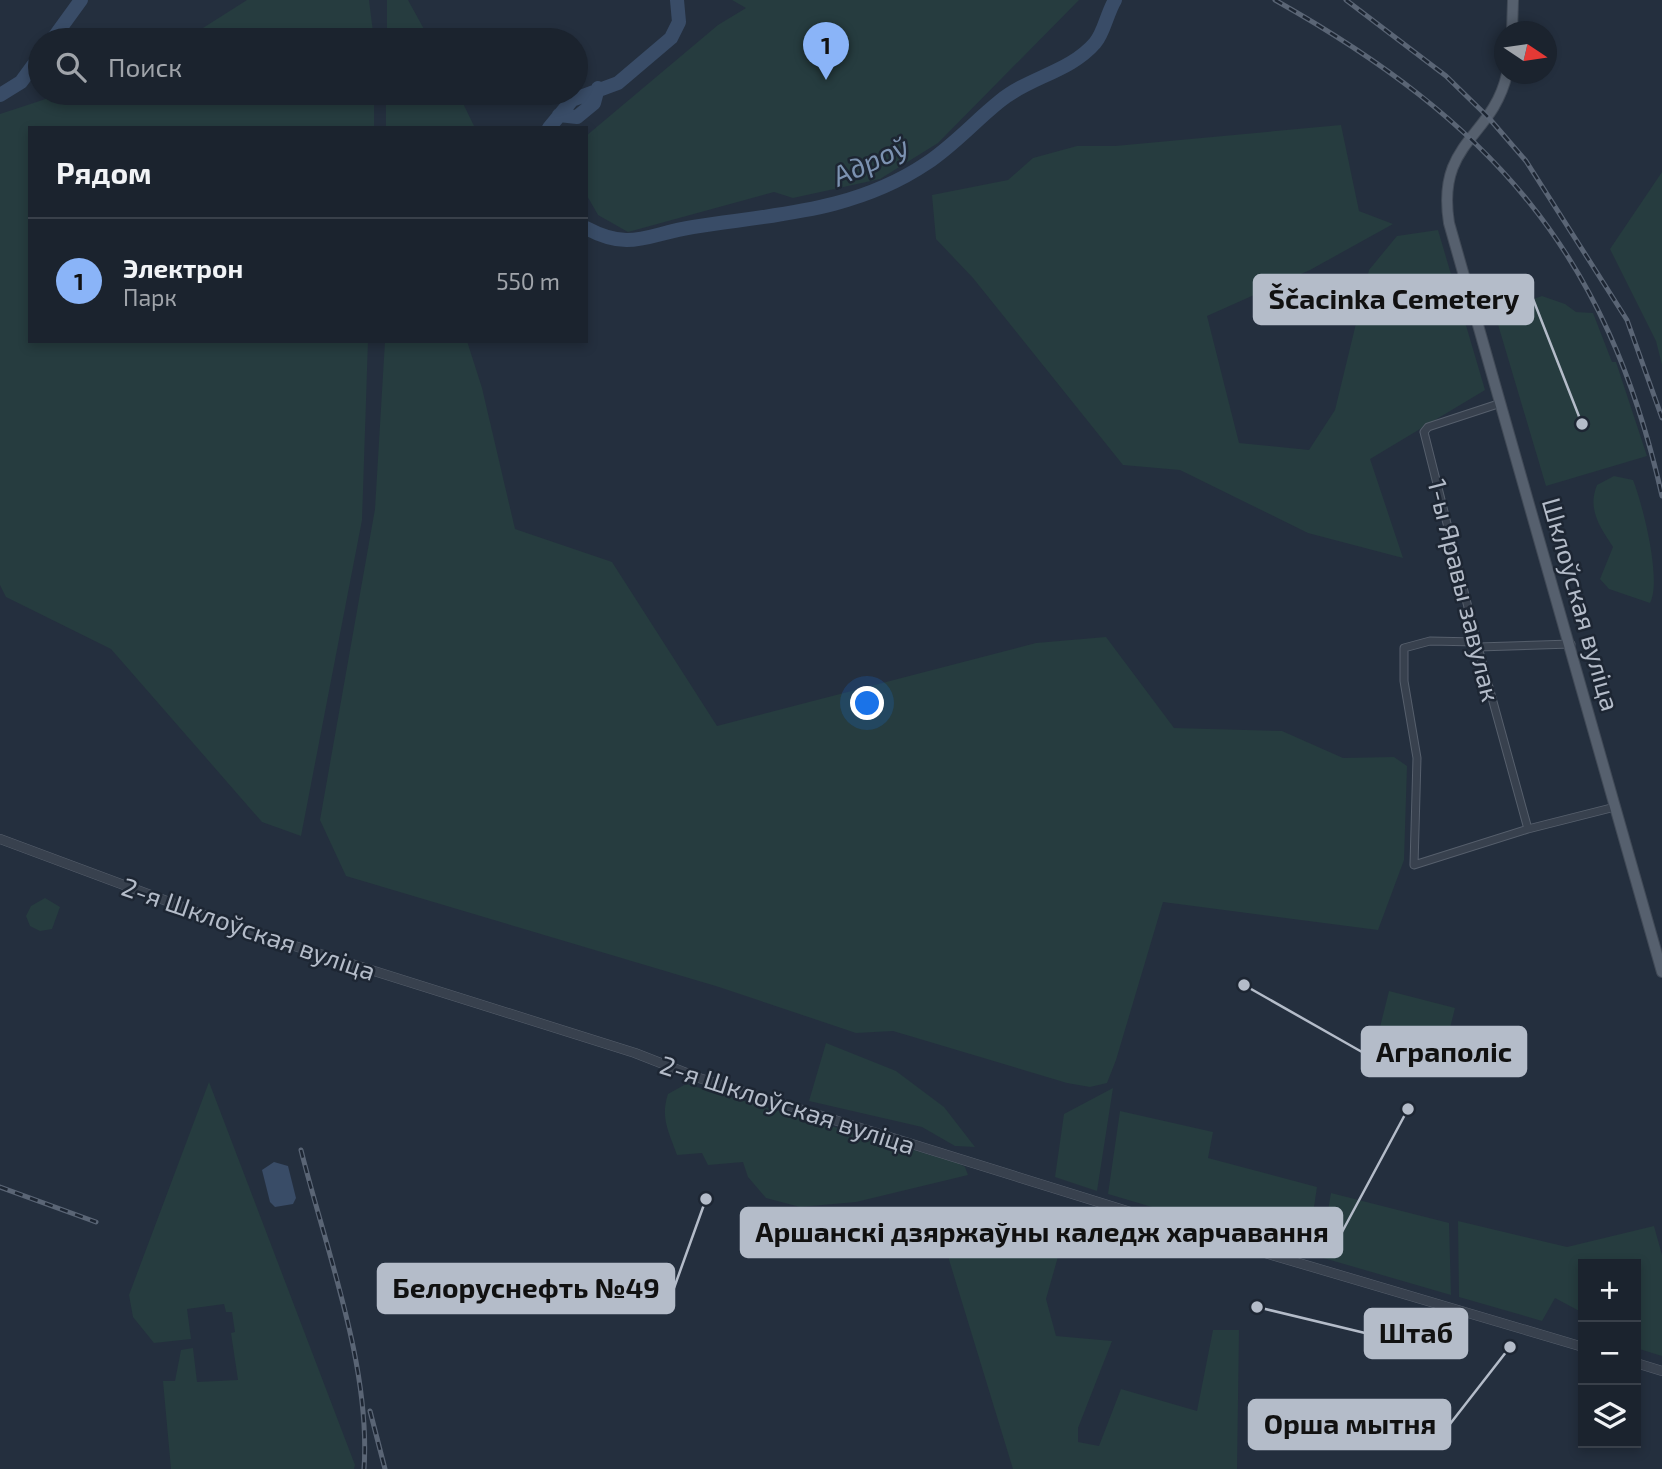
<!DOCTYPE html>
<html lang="ru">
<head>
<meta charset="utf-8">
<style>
	:root { --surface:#1b232e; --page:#242b36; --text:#f1f3f6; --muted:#a0a4aa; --line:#39404a; --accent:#8ab4f8 }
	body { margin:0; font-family:"Exo 2",sans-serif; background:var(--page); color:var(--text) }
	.controls { position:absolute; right:21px; bottom:21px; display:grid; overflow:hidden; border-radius:0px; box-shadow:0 4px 10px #0003 }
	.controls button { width:63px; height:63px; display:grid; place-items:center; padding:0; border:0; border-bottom:2px solid var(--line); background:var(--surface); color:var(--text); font:35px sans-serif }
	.compass { position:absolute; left:1494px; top:21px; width:63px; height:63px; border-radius:50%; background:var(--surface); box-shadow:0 4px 10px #0003; rotate:103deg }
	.you { position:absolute; left:868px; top:704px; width:24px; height:24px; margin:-18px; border:5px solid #fff; border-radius:50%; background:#1a73e8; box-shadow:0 0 0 10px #1a73e833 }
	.badge { display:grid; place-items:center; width:46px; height:46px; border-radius:50%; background:var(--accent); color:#111; font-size:23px; font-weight:700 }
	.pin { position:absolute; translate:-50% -58px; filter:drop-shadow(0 2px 4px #0008) }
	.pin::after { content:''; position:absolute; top:37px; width:24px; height:21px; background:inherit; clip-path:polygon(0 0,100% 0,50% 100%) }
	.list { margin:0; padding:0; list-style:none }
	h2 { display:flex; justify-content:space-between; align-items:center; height:91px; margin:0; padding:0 28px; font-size:30px }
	h2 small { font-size:23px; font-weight:400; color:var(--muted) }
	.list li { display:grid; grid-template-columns:46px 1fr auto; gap:21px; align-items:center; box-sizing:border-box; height:126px; padding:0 28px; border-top:2px solid var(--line) }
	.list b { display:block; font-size:26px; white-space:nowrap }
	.list p { margin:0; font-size:23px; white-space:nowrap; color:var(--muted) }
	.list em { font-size:23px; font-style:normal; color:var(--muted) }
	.icon { flex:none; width:38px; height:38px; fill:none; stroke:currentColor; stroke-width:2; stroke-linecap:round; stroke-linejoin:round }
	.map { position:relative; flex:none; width:1662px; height:1469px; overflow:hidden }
	.search { position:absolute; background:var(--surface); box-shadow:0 4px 10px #0003; left:28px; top:28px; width:560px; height:77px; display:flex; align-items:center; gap:18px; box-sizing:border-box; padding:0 24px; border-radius:38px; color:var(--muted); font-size:26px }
	.panel { position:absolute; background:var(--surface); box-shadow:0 4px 10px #0003; left:28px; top:126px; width:560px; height:217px; border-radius:0px }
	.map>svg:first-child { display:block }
	.green { fill:#263c3f }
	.water { fill:#394c67 }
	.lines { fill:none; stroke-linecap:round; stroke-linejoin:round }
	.river { stroke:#394c67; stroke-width:14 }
	.minor-casing { stroke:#565f6c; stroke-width:9 }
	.tertiary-casing { stroke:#565f6c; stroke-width:10 }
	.primary-casing { stroke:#414a57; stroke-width:12 }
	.minor { stroke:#38414e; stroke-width:7 }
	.tertiary { stroke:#38414e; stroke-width:9 }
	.primary { stroke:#56606e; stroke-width:10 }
	.rail-casing { stroke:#5a6575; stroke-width:5 }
	.rail { stroke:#1d2633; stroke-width:2.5; stroke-dasharray:8; stroke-linecap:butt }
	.labels { text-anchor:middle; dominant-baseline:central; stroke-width:5; stroke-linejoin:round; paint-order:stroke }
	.street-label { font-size:26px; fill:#b4bcc9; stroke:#1d2633 }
	.water-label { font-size:28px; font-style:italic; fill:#7c92b1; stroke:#1d2633 }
	.leader { fill:none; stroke:#b4bcc9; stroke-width:2.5 }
	.callout-dot { fill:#b4bcc9; stroke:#1d2633; stroke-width:2.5 }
	.callout { fill:#b4bcc9; stroke:#b4bcc9; stroke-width:2.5 }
	.callout-label { font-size:28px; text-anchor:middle; font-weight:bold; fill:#111 }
</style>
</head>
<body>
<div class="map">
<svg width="1662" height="1469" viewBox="0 0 1662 1469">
	<rect width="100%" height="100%" fill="#242f3e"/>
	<!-- green -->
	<path class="green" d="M247,0h122l5,40h-190z
		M387,0h21l22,40h-43z
		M732,0h347l-141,143 -58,36 -87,19 -19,-6 -146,40 -30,-17 -12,-21v-58l132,-111 28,-17z
		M64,93h310v35h-344v213h338l-6,179 -61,316 -39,-14 -151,-173 -105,-52 -6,-12v-471z
		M386,93h72l17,35h-89z
		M1341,125l18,86 34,13 -83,46 -103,46 32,127 70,7 26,-40 34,-140 28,-34 41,-6 47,160 -115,69 33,99 -95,-25 -128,-63 -57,-5 -150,-187 -37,-39 -4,-44 76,-15 25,-22 44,-12h38z
		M1662,172v193l-6,-24 -46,-92z
		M1542,296l23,8 11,8 17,1 19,49h4l31,94 -101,30 -52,-175 24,1 4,-9z
		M385,341h82l15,47 33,141 97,33 105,164 319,-83 70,-6 68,91 108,3 61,27 51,-1 13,9 -3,94 -26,70 -215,-28 -47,158 -9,23 -17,4 -23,-4 -174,-52 -37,2 -137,-46 -373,-111 -26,-56 55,-311z
		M1614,476l19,4c10,25 29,101 17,123l-41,-14 -9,-10 13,-32c-13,-20 -26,-38 -16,-62z
		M45,898l15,9 -8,22 -12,2 -10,-5 -4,-10 5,-10z
		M1389,991l66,17 -10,40 -66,-17z
		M826,1043l70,28 48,36 31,40 -20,-1 -33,-19 -113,-26z
		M209,1082l146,383 -1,4h-183l-8,-88h12l6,-31 12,-2 4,34 41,-2 -7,-47 4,-1 -3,-20h-6l-2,-8 -37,5 4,30 -37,4 -21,-26 -4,-22z
		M686,1084l272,79 7,4 3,8 -112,27 -56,5 -34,-9 -18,-21 -5,-15 -35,3 -6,-12 -25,2c-8,-23 -17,-37 -9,-61z
		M1113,1088l-16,103 -42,-14 9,-63z
		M1120,1111l93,21 -5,26 109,29 -10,66 -199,-59z
		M1331,1193l118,30 2,72 -131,-38z
		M948,1215l113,31 -15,53 10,37 56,5 -34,87v14l21,4 22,-57 76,22 16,-81h26l-2,139h-224l-70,-229z
		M1458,1221l109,26 87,-21 8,29v101l-26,-8v-84h-53v49l-28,-15 -13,23 -83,-24z"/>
	<!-- water -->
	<path class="water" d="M274,1162l14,4 8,32 -3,6 -18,3 -5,-5 -8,-32z"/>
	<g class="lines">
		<!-- river -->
		<path class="river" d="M52,40l29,-40
			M0,95l21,-13 19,-26
			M559,115l18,2 17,-14 4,-15
			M549,128l23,-28 46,-17 53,-45 8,-16 -2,-22
			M586,228c45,24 61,6 107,-1 83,-13 161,-15 234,-64 27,-18 48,-42 73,-62 29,-24 70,-29 95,-58 9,-10 12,-30 20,-43"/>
		<defs>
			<path id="minor" d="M1501,403l-73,24 -4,5 54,215 50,182
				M1477,642l-47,-1 -26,7v33l13,77 -3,107 114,-36 87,-22
				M1478,647l93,-3"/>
			<path id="tertiary" d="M0,839l250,93 385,121 64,25 512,159 372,110
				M1636,1363l26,8"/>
			<path id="primary" d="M1512,32l1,-32
				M1507,74c-15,65 -71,67 -58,149l213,749"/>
		</defs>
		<!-- minor casing -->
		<use href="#minor" class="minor-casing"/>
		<!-- tertiary casing -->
		<use href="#tertiary" class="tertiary-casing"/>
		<!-- primary casing -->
		<use href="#primary" class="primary-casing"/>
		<!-- minor -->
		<use href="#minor" class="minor"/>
		<!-- tertiary -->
		<use href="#tertiary" class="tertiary"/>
		<!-- primary -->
		<use href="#primary" class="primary"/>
		<defs>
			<path id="rail" d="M1275,0c215,121 332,251 387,496
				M1346,0l100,76 42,41 38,44 101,159 35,98
				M301,1150c25,100 70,217 63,319
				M0,1187l96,35
				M370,1411l15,58"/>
		</defs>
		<!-- rail casing -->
		<use href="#rail" class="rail-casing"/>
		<!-- rail -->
		<use href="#rail" class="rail"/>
	</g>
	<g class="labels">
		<!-- street labels -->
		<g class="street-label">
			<text transform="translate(1465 590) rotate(76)">1-ы Яравы завулак</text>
			<text transform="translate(1582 604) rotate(74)">Шклоўская вуліца</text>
			<text transform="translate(249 928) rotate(19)">2-я Шклоўская вуліца</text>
			<text transform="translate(788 1104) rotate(18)">2-я Шклоўская вуліца</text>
		</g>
		<!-- water labels -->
		<g class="water-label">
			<text transform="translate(870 160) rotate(-25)">Адроў</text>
		</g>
	</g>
	<!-- callouts -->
	<path class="leader" d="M1582 424L1533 299M1244 985L1362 1052M1408 1109L1342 1232M706 1199L674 1288M1257 1307L1365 1333M1510 1347L1450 1424"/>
	<g class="callout-dot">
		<circle cx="1582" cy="424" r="7"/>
		<circle cx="1244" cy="985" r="7"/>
		<circle cx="1408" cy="1109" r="7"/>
		<circle cx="706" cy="1199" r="7"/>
		<circle cx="1257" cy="1307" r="7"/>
		<circle cx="1510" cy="1347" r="7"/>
	</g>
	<g class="callout">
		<rect x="1254" y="275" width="279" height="49" rx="7"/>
		<rect x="1362" y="1027" width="164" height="49" rx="7"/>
		<rect x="741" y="1208" width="601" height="49" rx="7"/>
		<rect x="378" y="1264" width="296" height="49" rx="7"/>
		<rect x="1365" y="1309" width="102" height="49" rx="7"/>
		<rect x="1249" y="1400" width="201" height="49" rx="7"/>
	</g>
	<g class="callout-label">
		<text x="1394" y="309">Ščacinka Cemetery</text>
		<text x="1444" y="1062">Аграполіс</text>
		<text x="1042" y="1242">Аршанскі дзяржаўны каледж харчавання</text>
		<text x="526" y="1298">Белоруснефть №49</text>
		<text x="1416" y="1343">Штаб</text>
		<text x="1350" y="1434">Орша мытня</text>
	</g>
</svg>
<div class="controls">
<button>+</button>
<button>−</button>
<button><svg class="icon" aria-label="layers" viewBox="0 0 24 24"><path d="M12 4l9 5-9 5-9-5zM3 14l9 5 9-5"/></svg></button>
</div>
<svg class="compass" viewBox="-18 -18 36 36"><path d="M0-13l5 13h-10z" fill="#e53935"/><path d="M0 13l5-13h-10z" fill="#a0a4aa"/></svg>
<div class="you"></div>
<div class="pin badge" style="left:826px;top:80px">1</div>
<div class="search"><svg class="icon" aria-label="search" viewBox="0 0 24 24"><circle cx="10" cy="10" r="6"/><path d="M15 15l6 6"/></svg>Поиск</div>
<section class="panel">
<h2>Рядом<small></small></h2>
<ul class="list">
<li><span class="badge">1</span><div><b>Электрон</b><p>Парк</p></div><em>550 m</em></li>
</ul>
</section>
</div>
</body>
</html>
